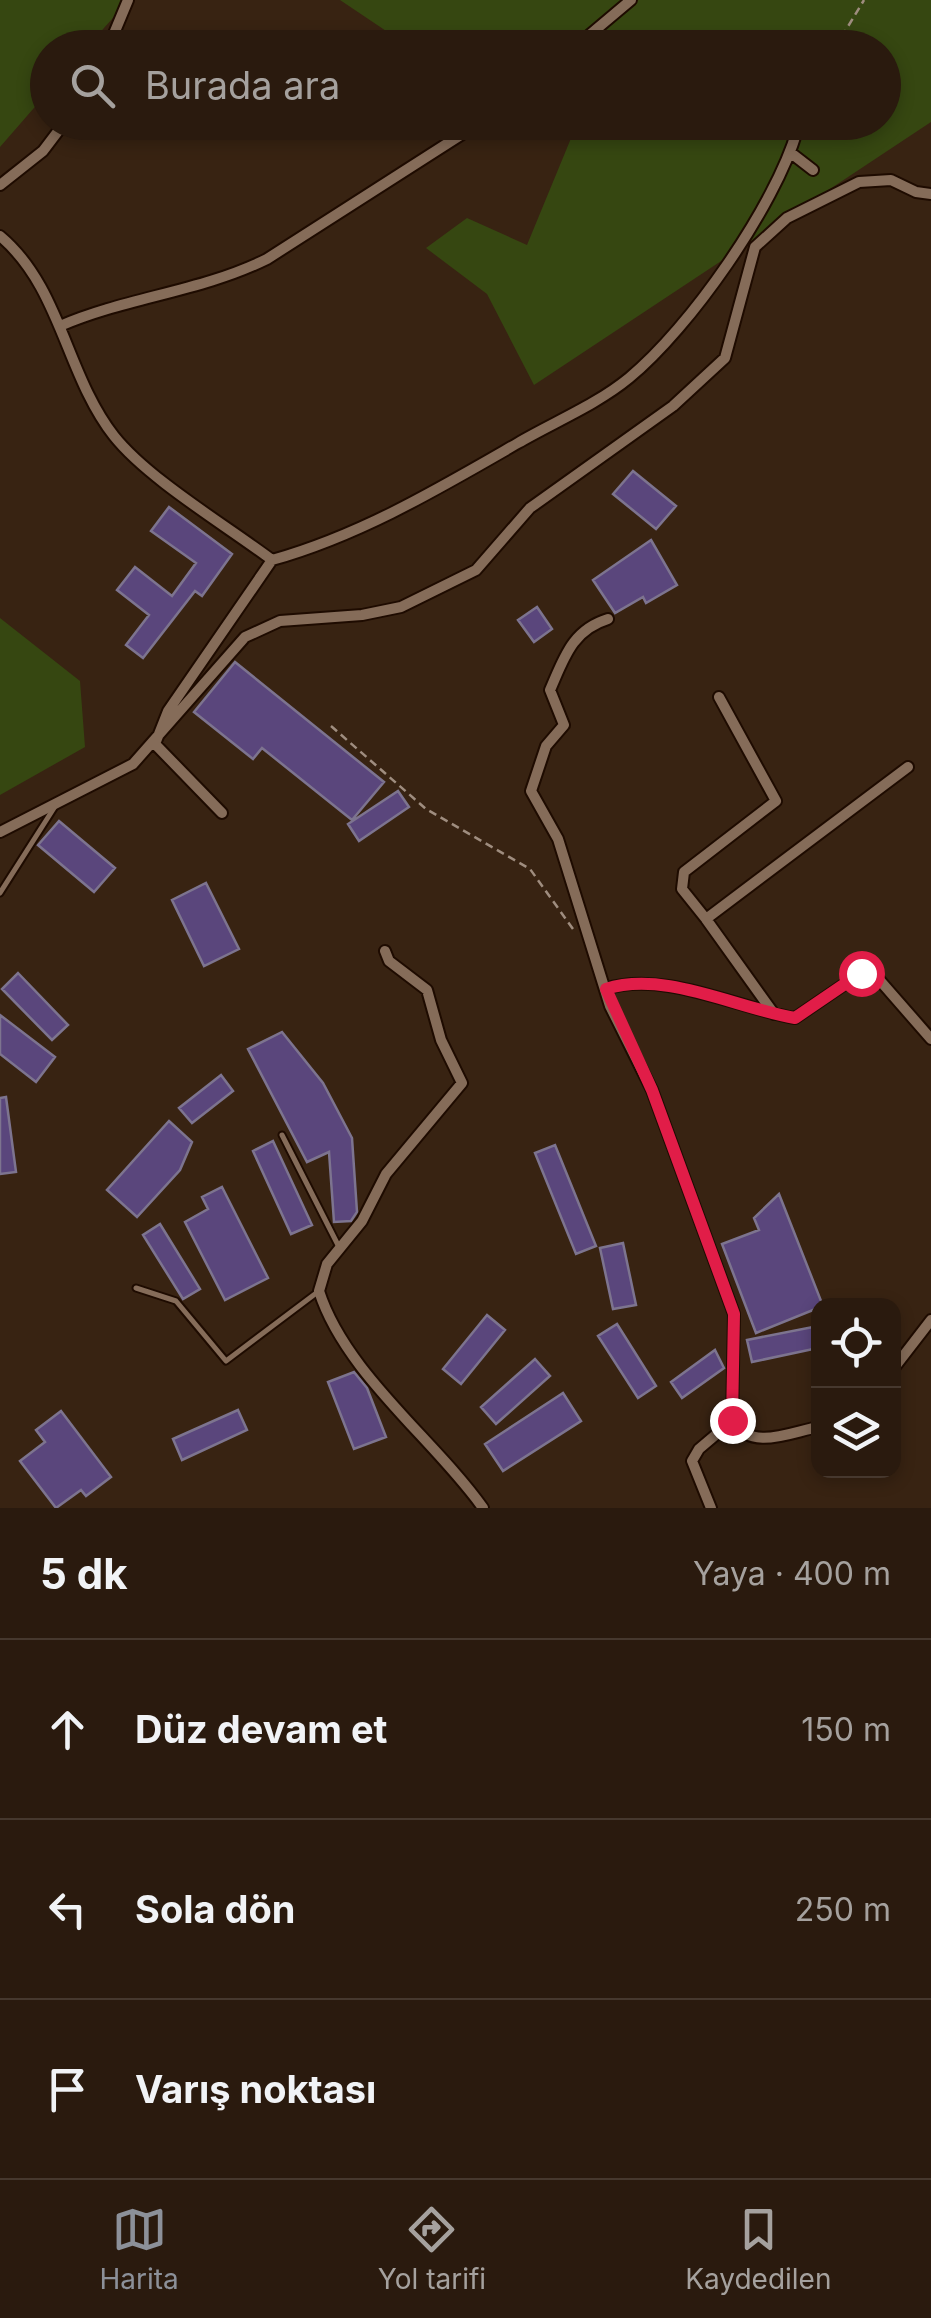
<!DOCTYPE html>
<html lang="tr">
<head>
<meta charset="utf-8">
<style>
	:root { --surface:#2a1a0e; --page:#322317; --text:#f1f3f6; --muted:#a5a19e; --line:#46382e; --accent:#8c9099 }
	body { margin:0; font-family:Inter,sans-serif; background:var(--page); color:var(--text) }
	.controls { position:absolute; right:30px; bottom:30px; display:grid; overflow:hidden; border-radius:20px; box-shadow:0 5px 15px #0003 }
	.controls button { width:90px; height:90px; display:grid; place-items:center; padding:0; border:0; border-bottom:2px solid var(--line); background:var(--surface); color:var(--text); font:50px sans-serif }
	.stop { position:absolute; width:30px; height:30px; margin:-22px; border:8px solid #e11d48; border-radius:50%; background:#fff }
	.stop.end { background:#e11d48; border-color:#fff; box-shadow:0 2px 10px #0008 }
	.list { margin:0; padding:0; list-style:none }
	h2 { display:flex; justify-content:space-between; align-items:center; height:130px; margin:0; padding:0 40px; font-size:42px }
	h2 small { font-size:32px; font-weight:400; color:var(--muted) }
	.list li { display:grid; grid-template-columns:65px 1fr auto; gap:30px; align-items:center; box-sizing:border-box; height:180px; padding:0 40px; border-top:2px solid var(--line) }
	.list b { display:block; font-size:38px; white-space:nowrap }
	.list em { font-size:32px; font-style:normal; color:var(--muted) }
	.icon { flex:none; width:55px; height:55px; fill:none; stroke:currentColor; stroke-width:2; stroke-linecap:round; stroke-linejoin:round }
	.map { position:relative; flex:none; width:931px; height:1508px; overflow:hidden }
	.search { position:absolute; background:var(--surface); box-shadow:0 5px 15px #0003; left:30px; right:30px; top:30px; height:110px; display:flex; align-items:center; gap:25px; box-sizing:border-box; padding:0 35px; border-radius:55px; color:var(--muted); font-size:38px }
	.sheet { height:670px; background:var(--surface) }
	nav { display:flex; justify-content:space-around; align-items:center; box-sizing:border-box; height:140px; border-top:2px solid var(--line); background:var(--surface); font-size:28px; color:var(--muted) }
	nav a { display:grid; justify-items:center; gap:5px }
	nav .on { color:var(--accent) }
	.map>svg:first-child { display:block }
	.green { fill:#364711 }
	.building { fill:#5a467c; stroke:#7d748f; stroke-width:2.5 }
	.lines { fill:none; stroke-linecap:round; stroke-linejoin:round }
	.service-casing { stroke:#1e0b00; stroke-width:9 }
	.minor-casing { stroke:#1e0b00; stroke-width:14 }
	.path { stroke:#9f8d7f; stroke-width:2.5; stroke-dasharray:8 5; stroke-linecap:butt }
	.service { stroke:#856c59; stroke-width:5 }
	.minor { stroke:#856c59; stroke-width:10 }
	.route { stroke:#e11d48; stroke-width:12 }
</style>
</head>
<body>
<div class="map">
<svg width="931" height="1508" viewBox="0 0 931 1508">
	<rect width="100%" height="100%" fill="#382312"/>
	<!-- green -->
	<path class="green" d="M0,0h129l-42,47 -39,1 -1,45 -47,54z
		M340,0h591v122l-397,263 -47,-91 -61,-46 41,-30 60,27 47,-114 -17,-8 327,-1v-74l-474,-1z
		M0,618l80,63 5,66 -85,48z"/>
	<!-- building -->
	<path class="building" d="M633,471l43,35 -20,23 -43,-35z
		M169,507l63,47 -30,42 -7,-5 -52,67 -17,-13 23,-30 -32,-25 18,-23 37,29 24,-33 -45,-32z
		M651,540l26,45 -31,18 -3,-6 -28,16 -22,-33z
		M537,607l15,22 -18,13 -16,-22z
		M235,662l149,120 -32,38 -90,-72 -9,11 -59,-47z
		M398,791l11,16 -50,34 -11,-17z
		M59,821l56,47 -21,24 -56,-47z
		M206,883l33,66 -35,17 -32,-66z
		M18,973l50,52 -16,15 -50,-51z
		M0,1015l55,42 -19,25 -36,-28z
		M282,1032l41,51 29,55 5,74 -6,9 -17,1 -5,-70 -22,10 -59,-113z
		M221,1075l12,16 -41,32 -13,-15z
		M6,1097l10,75 -16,2v-76z
		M169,1121l23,21 -12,28 -43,47 -30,-27z
		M273,1141l39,84 -21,9 -38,-83z
		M555,1145l41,101 -20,8 -41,-101z
		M222,1187l46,91 -43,22 -40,-78 23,-13 -6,-12z
		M779,1194l44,112 -67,27 -34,-89 37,-14 -5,-12z
		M160,1224l40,65 -17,10 -40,-64z
		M623,1243l13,62 -23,4 -13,-61z
		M487,1315l18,15 -44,54 -18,-15z
		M617,1324l39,62 -18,12 -40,-62z
		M818,1326v22l-66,14 -5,-22z
		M715,1350l9,18 -42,30 -11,-16z
		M535,1359l15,17 -54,48 -15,-17z
		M354,1372l13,16 19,49 -32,12 -26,-67z
		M563,1393l18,28 -78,50 -18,-27z
		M238,1410l9,20 -65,30 -9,-21z
		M61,1411l50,66 -25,19 -5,-6 -25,18 -36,-47 25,-19 -9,-12z"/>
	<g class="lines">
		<defs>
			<path id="service" d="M0,893l54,-85
				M282,1135l57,112
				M136,1288l40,13 50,60 93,-70"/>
			<path id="minor" d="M108,48l20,-48
				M574,48l57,-48
				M791,153l22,17
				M0,185l43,-34 22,-29
				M0,236c61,51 66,139 114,200 34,43 113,90 158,124l-104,151 -13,33 67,69
				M60,326c67,-29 140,-34 207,-67l214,-137
				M272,560c89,-25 166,-71 246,-117 36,-21 78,-38 111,-65 61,-50 146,-172 168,-247
				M608,619c-36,11 -44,39 -58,71l14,35 -18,21 -15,45 27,48 52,167 42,84 82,224 -2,107 -33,28 -7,12 19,47
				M0,832l133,-68 112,-127 35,-16 82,-6 39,-8 75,-37 54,-62 143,-102 52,-48 30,-111 32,-29 72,-36 32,-2 25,12 15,2
				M706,919l-24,-30 2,-17 92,-71 -57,-104
				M385,951l4,10 38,29 14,50 21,43 -76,91 -24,47 -35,43 -8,27c26,82 116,149 164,217
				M605,989c59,-19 132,19 190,29l66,-45 15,3 55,63
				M774,1014l-68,-95 202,-152
				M894,1368l37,-48
				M732,1421c20,30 56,12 86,6"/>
		</defs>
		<!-- service casing -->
		<use href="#service" class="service-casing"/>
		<!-- minor casing -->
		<use href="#minor" class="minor-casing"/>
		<!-- path -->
		<path class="path" d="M835,48l29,-48
			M331,726l95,83 104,60 43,60"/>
		<!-- service -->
		<use href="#service" class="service"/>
		<!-- minor -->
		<use href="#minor" class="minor"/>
	</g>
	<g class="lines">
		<!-- route -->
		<path class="route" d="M732,1420l2,-106 -82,-224 -46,-101c58,-19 130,19 189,29l66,-45"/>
	</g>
</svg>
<div class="controls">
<button><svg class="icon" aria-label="locate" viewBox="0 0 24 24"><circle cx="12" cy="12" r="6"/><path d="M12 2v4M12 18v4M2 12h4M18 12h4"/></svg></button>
<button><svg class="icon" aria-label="layers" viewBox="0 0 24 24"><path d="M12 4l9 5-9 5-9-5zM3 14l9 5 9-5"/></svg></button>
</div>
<div class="stop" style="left:861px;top:973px"></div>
<div class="stop end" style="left:732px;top:1420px"></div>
<div class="search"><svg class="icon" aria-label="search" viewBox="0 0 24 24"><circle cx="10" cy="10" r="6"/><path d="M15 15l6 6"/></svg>Burada ara</div>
</div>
<section class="sheet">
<h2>5 dk<small>Yaya · 400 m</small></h2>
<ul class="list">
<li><svg class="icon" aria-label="ahead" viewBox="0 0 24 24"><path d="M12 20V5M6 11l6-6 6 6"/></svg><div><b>Düz devam et</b></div><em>150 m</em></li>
<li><svg class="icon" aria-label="left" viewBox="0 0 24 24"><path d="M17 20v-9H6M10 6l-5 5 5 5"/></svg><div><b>Sola dön</b></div><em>250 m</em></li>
<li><svg class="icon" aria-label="arrive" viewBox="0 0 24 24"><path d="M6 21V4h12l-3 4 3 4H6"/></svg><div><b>Varış noktası</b></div></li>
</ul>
</section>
<nav>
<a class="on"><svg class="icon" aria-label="map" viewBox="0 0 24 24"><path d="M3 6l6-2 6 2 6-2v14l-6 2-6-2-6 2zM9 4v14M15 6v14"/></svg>Harita</a>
<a><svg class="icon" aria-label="directions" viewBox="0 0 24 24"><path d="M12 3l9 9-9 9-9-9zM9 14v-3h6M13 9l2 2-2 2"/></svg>Yol tarifi</a>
<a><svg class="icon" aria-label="saved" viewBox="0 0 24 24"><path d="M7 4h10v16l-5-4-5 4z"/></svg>Kaydedilen</a>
</nav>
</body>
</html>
